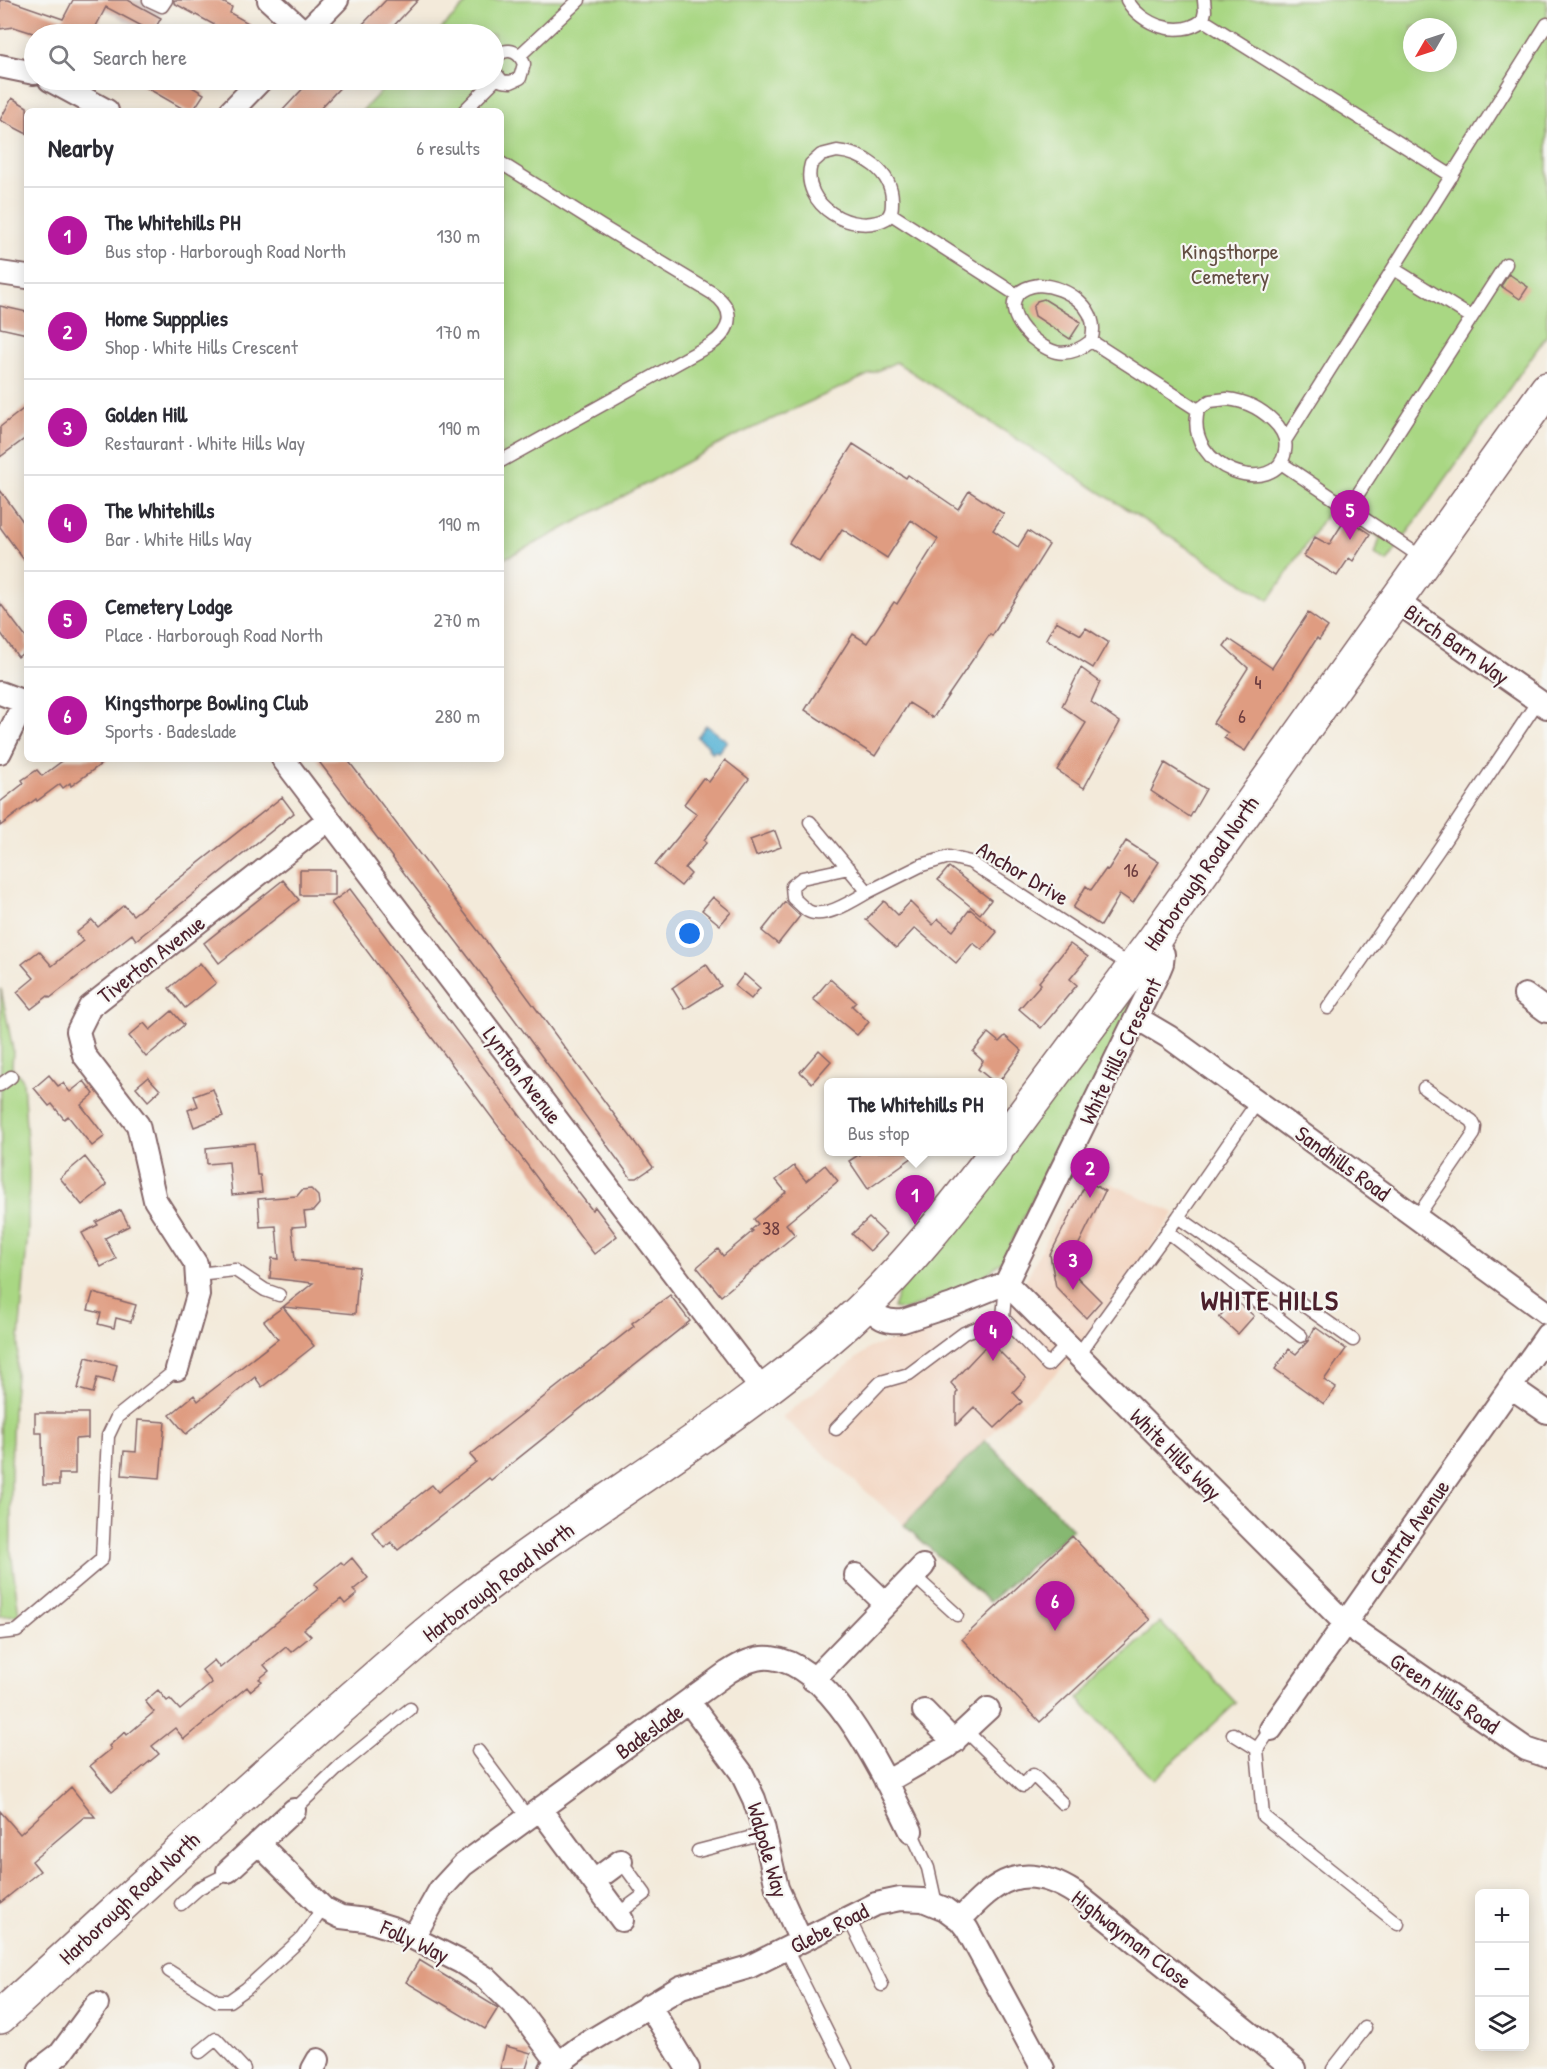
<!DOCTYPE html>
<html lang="en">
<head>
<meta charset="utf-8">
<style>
	:root { --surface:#fff; --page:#f2f2f3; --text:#2b2b33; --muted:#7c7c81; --line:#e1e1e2; --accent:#b5179e }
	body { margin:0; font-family:"Patrick Hand",sans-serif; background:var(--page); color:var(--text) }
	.controls { position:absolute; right:18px; bottom:18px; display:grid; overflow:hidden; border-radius:9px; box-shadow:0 3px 15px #0003 }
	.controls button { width:54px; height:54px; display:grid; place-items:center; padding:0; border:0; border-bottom:2px solid var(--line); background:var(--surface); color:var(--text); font:30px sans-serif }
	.compass { position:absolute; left:1403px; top:18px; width:54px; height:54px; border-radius:50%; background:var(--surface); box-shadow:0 3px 15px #0003; rotate:231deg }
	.you { position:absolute; left:690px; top:934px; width:21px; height:21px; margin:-15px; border:4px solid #fff; border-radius:50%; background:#1a73e8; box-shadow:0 0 0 9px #1a73e833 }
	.badge { display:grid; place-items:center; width:39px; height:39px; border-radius:50%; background:var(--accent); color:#fff; font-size:20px; font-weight:700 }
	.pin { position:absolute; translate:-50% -50px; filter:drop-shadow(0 2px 3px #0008) }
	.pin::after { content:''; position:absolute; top:32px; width:21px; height:18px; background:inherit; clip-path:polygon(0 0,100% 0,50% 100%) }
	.popup { position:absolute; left:824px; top:1078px; width:183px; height:78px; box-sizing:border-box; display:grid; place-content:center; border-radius:9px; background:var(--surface); filter:drop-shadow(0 2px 4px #0005); font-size:20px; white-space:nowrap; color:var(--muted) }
	.popup b { font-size:22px; color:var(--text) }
	.popup::after { content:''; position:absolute; left:50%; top:100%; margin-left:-12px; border:12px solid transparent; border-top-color:var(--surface) }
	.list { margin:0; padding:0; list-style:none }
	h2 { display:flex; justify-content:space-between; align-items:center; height:78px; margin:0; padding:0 24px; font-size:26px }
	h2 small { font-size:20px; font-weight:400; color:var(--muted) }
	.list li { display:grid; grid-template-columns:39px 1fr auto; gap:18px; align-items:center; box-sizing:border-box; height:96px; padding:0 24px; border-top:2px solid var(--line) }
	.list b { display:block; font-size:22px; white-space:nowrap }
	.list p { margin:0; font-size:20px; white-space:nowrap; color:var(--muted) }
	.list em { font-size:20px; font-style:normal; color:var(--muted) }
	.icon { flex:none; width:33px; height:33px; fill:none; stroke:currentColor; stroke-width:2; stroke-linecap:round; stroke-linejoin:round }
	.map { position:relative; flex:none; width:1547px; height:2069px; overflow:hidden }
	.search { position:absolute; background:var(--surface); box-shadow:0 3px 15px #0003; left:24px; top:24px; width:480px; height:66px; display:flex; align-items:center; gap:15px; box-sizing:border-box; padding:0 21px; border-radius:33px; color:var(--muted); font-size:22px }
	.panel { position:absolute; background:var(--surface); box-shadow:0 3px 15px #0003; left:24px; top:108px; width:480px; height:654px; border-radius:9px }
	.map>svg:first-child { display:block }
	.built { fill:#f3d4bf }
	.industrial { fill:#cfc0bb }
	.green { fill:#a9d783; stroke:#7a7b57; stroke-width:1.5; fill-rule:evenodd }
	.forest { fill:#86b871; stroke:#686c4e; stroke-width:1.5 }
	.water { fill:#57b3d5; stroke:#506980; stroke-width:1.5 }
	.building { fill:#df9c81 }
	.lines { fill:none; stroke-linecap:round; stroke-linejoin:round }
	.service-casing { stroke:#856668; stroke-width:15 }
	.minor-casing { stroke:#856668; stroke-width:26 }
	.trunk-casing { stroke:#856668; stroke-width:36 }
	.service { stroke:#fff; stroke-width:12 }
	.minor { stroke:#fff; stroke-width:22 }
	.trunk { stroke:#fff; stroke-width:33 }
	.labels { text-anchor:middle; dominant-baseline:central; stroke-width:4.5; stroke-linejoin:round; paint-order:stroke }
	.number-label { font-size:20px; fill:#6f3e40 }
	.park-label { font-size:22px; fill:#624d41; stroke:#f6f6f2 }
	.street-label { font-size:22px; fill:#4a1f2b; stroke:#f6f6f2 }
	.district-label { font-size:28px; font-weight:bold; letter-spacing:1.5px; fill:#4a1f2b; stroke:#f6f6f2 }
</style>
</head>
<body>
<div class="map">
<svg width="1547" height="2069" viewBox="0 0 1547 2069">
	<rect width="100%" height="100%" fill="#f6f6f2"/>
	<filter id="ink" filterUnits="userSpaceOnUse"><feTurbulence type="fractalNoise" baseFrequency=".0167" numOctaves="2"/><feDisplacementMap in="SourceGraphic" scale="12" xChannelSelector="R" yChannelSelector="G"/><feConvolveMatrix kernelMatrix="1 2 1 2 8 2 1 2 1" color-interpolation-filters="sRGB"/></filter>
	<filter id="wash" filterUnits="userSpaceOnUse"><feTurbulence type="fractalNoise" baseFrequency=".008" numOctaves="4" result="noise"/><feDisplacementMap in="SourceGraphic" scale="24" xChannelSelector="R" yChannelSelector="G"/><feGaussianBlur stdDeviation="1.35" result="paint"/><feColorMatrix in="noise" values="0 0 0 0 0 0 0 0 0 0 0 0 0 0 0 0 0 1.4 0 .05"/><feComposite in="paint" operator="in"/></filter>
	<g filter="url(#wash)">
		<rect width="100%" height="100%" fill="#f3eada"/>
		<!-- built -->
		<path class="built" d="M1082,1170l93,43 -109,151 -81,76 -81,85 -122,-108 89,-70 140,-38z"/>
		<!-- industrial -->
		<path class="industrial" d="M87,0h82l-19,34z"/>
		<!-- green -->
		<path class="green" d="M470,0h1077v335l-160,227 -12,-8 5,-16 -48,-32 -63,94 -373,-238 -165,76 -183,99 -47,23v-449h-139l30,-31h102v-46h-58zM1412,27h36v36h-36z
			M1146,978l-70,145 -10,6 -59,123 1,4 -26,22 -11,6 -60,24 -7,2 -11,-2 5,-15z
			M1,989l12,61 -1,17 11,13 6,92 -1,59 -15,180 -2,56v84l8,64 -19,1z
			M1160,1622l76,81 -82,77 -76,-81z"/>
		<!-- forest -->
		<path class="forest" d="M985,1440l88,89 -84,73 -85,-77z"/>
		<!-- water -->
		<path class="water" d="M706,725l21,16 -9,11 -4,-2 -1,3 -5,-4 1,-3 -12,-9z"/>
		<g id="blocks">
			<!-- building -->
			<path class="building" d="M0,0h8l55,19 10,-19h55l33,18 -8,14 -47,-25 -12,23 6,2v2h-64l-22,-7 -14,2z
				M174,0h45l13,7 -2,6 20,11 -5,10h-26l3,-5 -48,-26z
				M386,0h32l-32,34h-14l-10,-9z
				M133,80h47l24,14 -11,17h-6z
				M311,80h36l-29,31h-36z
				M12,98l15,9v27l-27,-14z
				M1509,274l19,13 -8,12 -19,-13z
				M1044,299l37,23 -11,17 -35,-23 -2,-8 4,-7z
				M0,306l27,6v22l-27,-6z
				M27,406v31l-27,20v-30z
				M853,444l53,34 2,-3 50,34 11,-18 35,23 -11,16 25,17 10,-16 21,14 -57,91 -2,-2 -57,84 -24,-15 -34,53 -70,-46 48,-76 14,9 27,-41 3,2 41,-65 -27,-19 -24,38 -45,-29 -22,34 -31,-20z
				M0,490l27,37v37l-27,-37z
				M1346,518l24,16 -17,27 -4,-3 -12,18 -33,-20 11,-19 14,8z
				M0,603l27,36v11l-9,7 -18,-25z
				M1308,613l20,14 -9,13 -2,-2 -72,113 -21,-13 4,-5 -15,-10 35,-55 -24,-22 5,-7 43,29z
				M1056,621l25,14 5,-7 22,14 -15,26 -47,-29z
				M1081,668l19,14 -9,20 29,20 -36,66 -27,-18 29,-47 -24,-17z
				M65,759h43l-37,27 -1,-3 -7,5 -3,-4 -23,17 -1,-2 -36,27v-24l24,-19 -2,-3 15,-10 5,6z
				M317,759h30l142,186 164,222 -16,11h-6l-149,-203z
				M725,760l24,19 -45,61 3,2 -22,26 6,6 -10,12 -26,-21 42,-51 -13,-10 19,-26 6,4z
				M1165,763l41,26 -16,28 -39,-26z
				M282,797l12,16 -158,127 -4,-6 -82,64 -2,-2 -17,13 -14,-17 17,-14 -12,-14 17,-13 13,15 31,-25 -7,-8 16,-13 6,7 26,-22 9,10z
				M775,831l6,16 -25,9 -6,-16z
				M1126,841l33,21 -26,41 -13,-9 -19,32 -28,-18 13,-22 5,4 15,-21 2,1z
				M949,867l42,33 -11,14 -42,-34z
				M300,870h35v25h-35z
				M283,880l16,20 -80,63 -15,-20z
				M350,889l204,272 38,49 3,-3 22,29 -23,18 -263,-351z
				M713,897l18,15 -11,13 -18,-15z
				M884,901l14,14 12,-13 23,23 5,-6 15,12 17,-22 27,23 -15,18 -9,-7 -17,20 -41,-35 -19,20 -30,-28z
				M785,902l15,14 -22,28 -16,-13z
				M1070,944l18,13 -18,22 7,6 -36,43 -22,-19 22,-25 -2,-2z
				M200,963l16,20 -31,25 -16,-20z
				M706,964l15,22 -36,23 -13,-21z
				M744,974l16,14 -9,11 -16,-13z
				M830,979l26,23 -4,4 17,16 -12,13 -44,-36z
				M172,1011l12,14 -38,32 -17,-21 15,-13 6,7z
				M988,1033l11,9 6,-6 17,15 -24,32h-3l-17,-14 5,-8 -10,-9z
				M819,1050l12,11 -19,22 -12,-11z
				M49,1075l9,11 5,-3 7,9 14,-11 10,13 -13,11 24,31 -13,10 -24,-30 -4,3 -12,-15 -3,2 -15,-18z
				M148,1077l12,13 -12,11 -12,-14z
				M213,1089l10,27 -29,11 -6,-17 10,-4 -4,-10z
				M254,1143l3,32h3l2,17 -30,3 -3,-33 -22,2 -1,-16z
				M863,1152h57l-52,37 -19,-28z
				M85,1157l22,28 -25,20 -22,-27z
				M825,1165l13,16 -52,43 9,11 -74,61 -24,-29 21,-18 5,7 30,-25 -2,-1 7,-6 -4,-5 32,-27 -10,-12 18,-14 12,15z
				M1087,1181l18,10 -33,67 5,19 24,24 -15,17 -30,-31 -6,-32z
				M311,1189l7,7 1,8 -6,7 -9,1 2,14 -14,1 3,33 64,7 -4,47 -72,-7 30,-24 -43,-5 2,-20 7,1 -3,-33 -16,1 -2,-28 39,-3 5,-6z
				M121,1210l8,16 -24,12 11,21 -15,8 -19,-34 16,-8 -2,-3z
				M869,1218l17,16 -16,17 -18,-17z
				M93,1293l43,12 -5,17 -15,-4 -2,10 -16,-4 3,-11 -13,-3z
				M670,1295l20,26 -199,159 -2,-2 -91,72 -7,-8 -7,6 -12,-16 60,-47 6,7 38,-30 -6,-7 164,-129 -2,-3z
				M1235,1300l19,16 -16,18 -19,-17z
				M283,1307l31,39 -52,41 -7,-10 -69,57 -16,-19 24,-20 4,6 80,-62 -14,-18z
				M1315,1327l31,22 -22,31 12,8 -12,16 -49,-35 14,-20 7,5 12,-13z
				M995,1347l31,31 -13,14 9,10 -27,26 -21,-21 -18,18v-31l2,-3 -7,-8 33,-35z
				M86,1357l31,8 -4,17 -16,-4 -4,15 -15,-4z
				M35,1413h53v25l-13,1v35h-16v11h-16l-1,-52h-7z
				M138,1420l27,2 -5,56 -38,-3 2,-24 12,1z
				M1072,1536l78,84 -110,102 -78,-83z
				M352,1558l16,20 -15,12 4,4 -12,10 -4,-5 -37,30 7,7 -20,16 -5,-5 -22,18 5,6 -10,8 3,2 -12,10 -3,-4 -63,52 -9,-11 -23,18 7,8 -47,38 -22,-26 21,-17 -2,-3 16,-14 2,3 27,-23 -9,-11 13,-11 9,11 3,-2 10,11 32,-27 -10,-13 12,-10 6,8 98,-79 -4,-5 27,-22 3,3z
				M71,1787l24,30h-11l-52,44 8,10 -40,32v-92l20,23z
				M419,1960l79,48 -13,21 -79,-47z
				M506,2046l25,7 -5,16h-26z"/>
		</g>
	</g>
	<g filter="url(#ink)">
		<use href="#blocks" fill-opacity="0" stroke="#856668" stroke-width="1.5"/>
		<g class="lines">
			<defs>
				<path id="service" d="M149,0l13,6 4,-6
					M1127,0c14,25 52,39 76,20l2,-9 -1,-11
					M1203,20l249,156
					M520,55l59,-55
					M494,62c7,-16 24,-14 30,2l-4,14 -9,4 -9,-1 -8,-10
					M464,111l33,-33
					M837,151c26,2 55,21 55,49 0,8 0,12 -5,18 -33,19 -88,-13 -76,-54l10,-9z
					M501,163l100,63 111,67c24,16 21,37 -2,52l-209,116
					M891,214l126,81
					M1394,269l77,48
					M1039,285c28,1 63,24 52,56 -10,8 -22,14 -35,11 -19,-5 -53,-35 -39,-57 5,-7 14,-9 22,-10z
					M1091,341l107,69
					M1227,399c20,2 37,11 51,27 6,8 9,15 7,25 -7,48 -102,19 -87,-41l12,-9z
					M1286,439l261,-415
					M1281,463l143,96
					M1349,508l157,-244
					M810,822l58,70 54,-27 27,-8 21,5 162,105
					M849,868l-47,10 -10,8 1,12c5,4 10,10 15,13 16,9 46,-11 60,-19
					M1328,1008l111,-159 99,-148
					M0,1085l11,-8
					M1178,1217l175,123
					M1417,1217l57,-83 1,-7 -3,-6 -48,-33
					M1167,1231l134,105
					M197,1274l38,-4 30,20 14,5
					M1003,1318l3,-35
					M1078,1355l100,-138 80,-116
					M836,1429l45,-47 28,-8 55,-41 39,-15 45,47 19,-20
					M914,1576l43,39
					M0,1633l17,-2 85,-72 6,-123 9,-19 60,-48
					M966,1731l57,55 10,-11 29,28
					M1233,1734l24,15 14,-20
					M1257,1749l6,67 135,108
					M478,1751l50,67
					M294,1810l46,-44 70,-57
					M911,1831l17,37 8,36
					M698,1851l66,-17
					M181,1904l18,-16 22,-11 7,-6
					M618,1914l27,-20 -24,-33
					M848,1917l34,68
					M786,1949l60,120
					M169,1971l48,30h12l17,-12 56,-51 21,-30
					M200,2052l16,-13 28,30
					M1333,2069l32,-41"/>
				<path id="minor" d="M269,0l36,33
					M304,34l33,-34
					M0,66l34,7
					M50,80l57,31
					M231,111l30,-31
					M0,273l27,4
					M1396,601l151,106
					M0,693l27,10
					M0,752l24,-49
					M283,759l480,632
					M1525,995l22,16
					M1137,1018l32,19 378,276
					M1006,1283l340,341 180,125 21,7
					M865,1305c13,12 20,18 38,16l49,-16 54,-22 151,-308 5,-12 1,-9 -10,-13
					M177,1369l21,-74 -2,-31 -41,-64 -17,-75 -54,-70 -6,-24 12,-24 239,-188
					M1511,1387l36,25
					M856,1575l30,29
					M813,1680l110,-114
					M689,1702l52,70 13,27 9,27 14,62 24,53
					M924,1711l30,31
					M1271,1729l276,-394
					M886,1782l61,-35 41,-38
					M540,1809l82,111
					M258,1843l65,65 18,9 25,3 29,9 66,33 25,16 32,31 40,53
					M228,1871l66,-61
					M594,1881l27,-20
					M960,1920c36,-40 63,-60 115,-27l219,176
					M413,1938l27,-48 23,-25 265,-193c13,-8 27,-16 43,-14 63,6 115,123 140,173
					M649,2005l39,64
					M40,2069l21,-16 36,-49
					M313,2069l5,-9
					M551,2069l28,-21 102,-61 68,-20 127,-63 24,-5 23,1 22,9 15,11 7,9 76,140"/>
				<path id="trunk" d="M1002,1143l151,-202 394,-552
					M0,2017c110,-100 218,-202 330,-300 43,-37 86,-76 131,-112 126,-99 268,-176 387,-283 55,-50 102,-111 148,-170"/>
			</defs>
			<!-- service casing -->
			<use href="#service" class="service-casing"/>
			<!-- minor casing -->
			<use href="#minor" class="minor-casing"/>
			<!-- trunk casing -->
			<use href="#trunk" class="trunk-casing"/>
			<!-- service -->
			<use href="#service" class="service"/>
			<!-- minor -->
			<use href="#minor" class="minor"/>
			<!-- trunk -->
			<use href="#trunk" class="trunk"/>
		</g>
	</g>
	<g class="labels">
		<!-- number labels -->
		<g class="number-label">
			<text x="1258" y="681">4</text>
			<text x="1242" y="715">6</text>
			<text x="1131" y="869">16</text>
			<text x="771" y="1227">38</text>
		</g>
		<!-- park labels -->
		<g class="park-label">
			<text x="1230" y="251">Kingsthorpe<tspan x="1230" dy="25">Cemetery</tspan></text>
		</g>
		<!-- street labels -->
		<g class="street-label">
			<text transform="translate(1457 644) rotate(35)">Birch Barn Way</text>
			<text transform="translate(1023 873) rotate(31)">Anchor Drive</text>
			<text transform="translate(1201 873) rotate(-55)">Harborough Road North</text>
			<text transform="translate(151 959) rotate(-38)">Tiverton Avenue</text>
			<text transform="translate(1120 1051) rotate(-64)">White Hills Crescent</text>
			<text transform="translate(523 1075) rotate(53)">Lynton Avenue</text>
			<text transform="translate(1343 1163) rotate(36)">Sandhills Road</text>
			<text transform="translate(1176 1454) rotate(45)">White Hills Way</text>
			<text transform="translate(1409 1532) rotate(-55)">Central Avenue</text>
			<text transform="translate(498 1582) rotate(-37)">Harborough Road North</text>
			<text transform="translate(1445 1693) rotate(34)">Green Hills Road</text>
			<text transform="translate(649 1731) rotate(-36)">Badeslade</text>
			<text transform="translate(768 1850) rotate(74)">Walpole Way</text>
			<text transform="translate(129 1898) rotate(-43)">Harborough Road North</text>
			<text transform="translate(829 1928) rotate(-27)">Glebe Road</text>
			<text transform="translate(1132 1939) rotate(38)">Highwayman Close</text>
			<text transform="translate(415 1941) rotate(25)">Folly Way</text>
		</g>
		<!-- district labels -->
		<g class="district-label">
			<text x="1270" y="1300">WHITE HILLS</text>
		</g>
	</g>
</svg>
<div class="controls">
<button>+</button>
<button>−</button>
<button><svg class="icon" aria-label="layers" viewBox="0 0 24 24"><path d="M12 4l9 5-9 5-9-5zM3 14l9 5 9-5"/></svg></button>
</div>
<svg class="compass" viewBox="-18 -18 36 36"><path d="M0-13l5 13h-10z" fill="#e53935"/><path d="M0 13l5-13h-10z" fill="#7c7c81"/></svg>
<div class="you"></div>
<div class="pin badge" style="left:915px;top:1225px">1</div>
<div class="popup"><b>The Whitehills PH</b>Bus stop</div>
<div class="pin badge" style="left:1090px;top:1198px">2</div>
<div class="pin badge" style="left:1073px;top:1290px">3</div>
<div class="pin badge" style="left:993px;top:1361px">4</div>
<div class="pin badge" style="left:1350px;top:540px">5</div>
<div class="pin badge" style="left:1055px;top:1631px">6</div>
<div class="search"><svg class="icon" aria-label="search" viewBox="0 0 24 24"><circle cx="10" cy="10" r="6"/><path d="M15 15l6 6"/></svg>Search here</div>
<section class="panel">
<h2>Nearby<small>6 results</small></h2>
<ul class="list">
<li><span class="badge">1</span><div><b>The Whitehills PH</b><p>Bus stop · Harborough Road North</p></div><em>130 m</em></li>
<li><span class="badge">2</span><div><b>Home Suppplies</b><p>Shop · White Hills Crescent</p></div><em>170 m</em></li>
<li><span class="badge">3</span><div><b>Golden Hill</b><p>Restaurant · White Hills Way</p></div><em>190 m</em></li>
<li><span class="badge">4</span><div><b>The Whitehills</b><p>Bar · White Hills Way</p></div><em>190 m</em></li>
<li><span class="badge">5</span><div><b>Cemetery Lodge</b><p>Place · Harborough Road North</p></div><em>270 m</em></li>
<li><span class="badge">6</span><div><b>Kingsthorpe Bowling Club</b><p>Sports · Badeslade</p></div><em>280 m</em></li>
</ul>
</section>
</div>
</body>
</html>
